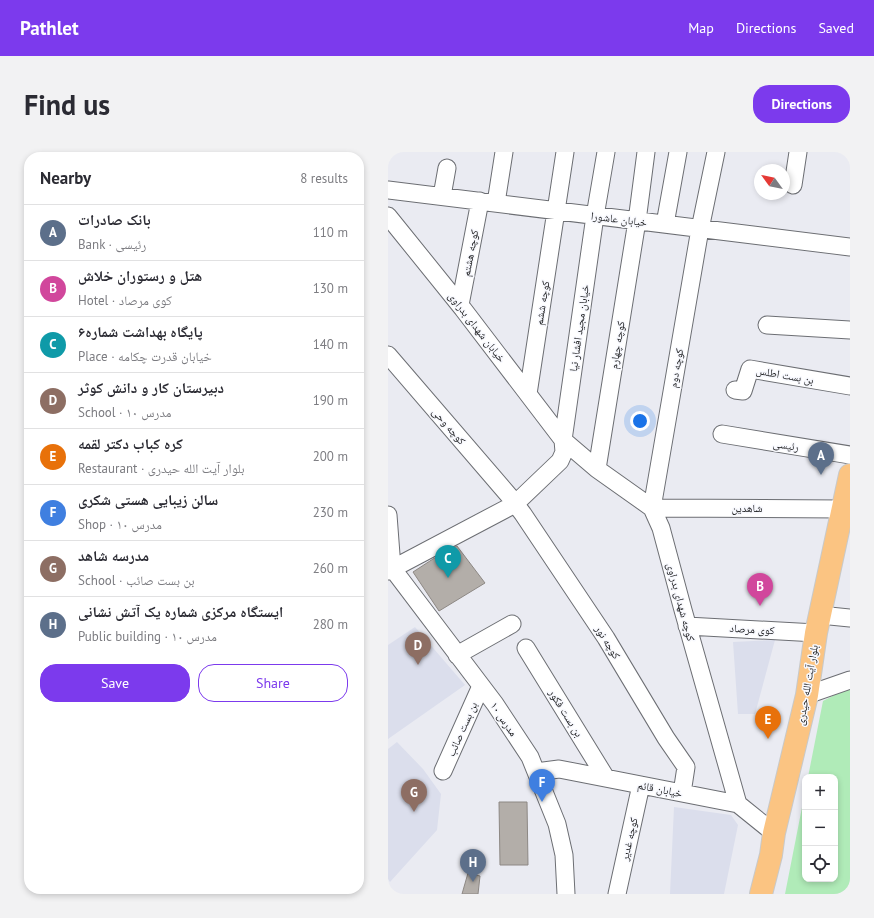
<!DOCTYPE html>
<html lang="en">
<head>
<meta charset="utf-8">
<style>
	:root { --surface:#fff; --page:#f2f2f3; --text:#2b2b33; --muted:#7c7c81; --line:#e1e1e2; --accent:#7c3aed }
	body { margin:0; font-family:"PT Sans","Noto Naskh Arabic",sans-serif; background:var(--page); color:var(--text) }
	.controls { position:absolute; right:12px; bottom:12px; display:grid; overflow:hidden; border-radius:8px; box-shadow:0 2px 6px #0003 }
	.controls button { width:36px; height:36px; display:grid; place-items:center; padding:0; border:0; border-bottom:1px solid var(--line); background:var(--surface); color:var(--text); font:20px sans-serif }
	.compass { position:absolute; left:366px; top:12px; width:36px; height:36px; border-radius:50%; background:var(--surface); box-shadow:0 2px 6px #0003; rotate:303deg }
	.you { position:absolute; left:252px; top:269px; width:14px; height:14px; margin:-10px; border:3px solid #fff; border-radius:50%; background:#1a73e8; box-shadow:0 0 0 6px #1a73e833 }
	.badge { display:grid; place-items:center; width:26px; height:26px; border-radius:50%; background:var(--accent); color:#fff; font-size:13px; font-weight:700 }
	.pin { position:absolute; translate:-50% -33px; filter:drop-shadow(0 1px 2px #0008) }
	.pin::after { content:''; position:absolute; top:21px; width:14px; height:12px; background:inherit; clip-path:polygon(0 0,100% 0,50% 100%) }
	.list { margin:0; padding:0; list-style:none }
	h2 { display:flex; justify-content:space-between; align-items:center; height:52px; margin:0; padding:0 16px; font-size:17px }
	h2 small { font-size:13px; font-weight:400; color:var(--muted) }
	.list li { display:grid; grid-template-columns:26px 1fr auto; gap:12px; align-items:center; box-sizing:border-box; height:56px; padding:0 16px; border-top:1px solid var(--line) }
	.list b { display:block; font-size:15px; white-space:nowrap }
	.list p { margin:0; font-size:13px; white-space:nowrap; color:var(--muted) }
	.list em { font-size:13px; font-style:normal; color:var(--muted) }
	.actions { display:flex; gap:8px; padding:12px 16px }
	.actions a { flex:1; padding:9px 0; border:1px solid var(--accent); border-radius:16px; text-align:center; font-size:14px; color:var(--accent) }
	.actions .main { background:var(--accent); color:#fff }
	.icon { flex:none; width:22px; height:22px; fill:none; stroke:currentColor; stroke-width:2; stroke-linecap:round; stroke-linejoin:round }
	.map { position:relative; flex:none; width:462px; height:742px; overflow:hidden; border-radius:16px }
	header { display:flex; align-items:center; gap:24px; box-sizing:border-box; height:56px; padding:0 20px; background:var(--accent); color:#fff }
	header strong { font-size:19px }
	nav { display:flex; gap:22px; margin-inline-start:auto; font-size:14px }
	.intro { display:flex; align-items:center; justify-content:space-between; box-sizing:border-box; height:96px; padding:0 24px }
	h1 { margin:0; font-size:28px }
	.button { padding:10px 18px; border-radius:16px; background:var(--accent); color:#fff; font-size:14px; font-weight:700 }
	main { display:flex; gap:24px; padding:0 24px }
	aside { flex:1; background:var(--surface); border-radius:16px; box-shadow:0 2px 6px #0003 }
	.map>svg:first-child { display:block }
	.built { fill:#dbdeec }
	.green { fill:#b0ebb8 }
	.building { fill:#b3aea9; stroke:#8d8884 }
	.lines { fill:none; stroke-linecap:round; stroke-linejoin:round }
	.minor-casing { stroke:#6c6e73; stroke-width:19 }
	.major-casing { stroke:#c8c9c9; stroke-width:24 }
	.minor { stroke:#fff; stroke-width:17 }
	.major { stroke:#fbc482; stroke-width:22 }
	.labels { text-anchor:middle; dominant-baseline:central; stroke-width:3; stroke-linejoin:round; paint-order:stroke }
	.street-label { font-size:11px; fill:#1b1c1e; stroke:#f8f9fe }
</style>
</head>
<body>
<header>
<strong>Pathlet</strong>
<nav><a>Map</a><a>Directions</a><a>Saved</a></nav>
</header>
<div class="intro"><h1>Find us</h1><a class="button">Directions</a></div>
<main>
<aside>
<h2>Nearby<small>8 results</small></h2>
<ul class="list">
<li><span class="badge" style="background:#5c6f8a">A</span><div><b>بانک صادرات</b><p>Bank · رئیسی</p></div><em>110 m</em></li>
<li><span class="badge" style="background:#d1479c">B</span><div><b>هتل و رستوران خلاش</b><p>Hotel · کوی مرصاد</p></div><em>130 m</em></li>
<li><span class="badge" style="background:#0f9aa8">C</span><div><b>پایگاه بهداشت شماره۶</b><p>Place · خیابان قدرت چکامه</p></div><em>140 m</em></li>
<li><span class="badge" style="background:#8d6e63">D</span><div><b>دبیرستان کار و دانش کوثر</b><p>School · مدرس ۱۰</p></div><em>190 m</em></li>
<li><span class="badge" style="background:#e8710a">E</span><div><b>کره کباب دکتر لقمه</b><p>Restaurant · بلوار آیت الله حیدری</p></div><em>200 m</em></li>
<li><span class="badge" style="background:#3f7fe0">F</span><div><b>سالن زیبایی هستی شکری</b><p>Shop · مدرس ۱۰</p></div><em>230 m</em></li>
<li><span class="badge" style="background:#8d6e63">G</span><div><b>مدرسه شاهد</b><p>School · بن بست صائب</p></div><em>260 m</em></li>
<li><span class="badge" style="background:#5c6f8a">H</span><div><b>ایستگاه مرکزی شماره یک آتش نشانی</b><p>Public building · مدرس ۱۰</p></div><em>280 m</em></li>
</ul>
<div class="actions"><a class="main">Save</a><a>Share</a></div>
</aside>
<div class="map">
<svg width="462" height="742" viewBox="0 0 462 742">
	<rect width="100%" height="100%" fill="#eaebf2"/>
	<!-- built -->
	<path class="built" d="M27,475l50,58 -77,54v-94z
		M387,488l-20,74h-17l-5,-72z
		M9,590l26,27 18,25 -4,36 -47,52 -2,-3v-130z
		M286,655l57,8 7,10 -14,69h-54z"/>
	<!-- green -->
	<path class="green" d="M462,536v206h-65l20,-102v87h30v-102h-27l15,-76 23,-12z"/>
	<!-- building -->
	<path class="building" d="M69,394l28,37 -46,28 -26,-39 20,-13z
		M111,650h28l1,63h-28z
		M80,721l12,3 -2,18h-16z"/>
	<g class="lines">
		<defs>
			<path id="minor" d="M328,0l-16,77 -48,279 191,1
				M405,33l5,-33
				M0,38l462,57
				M54,44l5,-28
				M108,51l8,-51
				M0,64l75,93 100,131 34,29 55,39 9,20 22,82 55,194
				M277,72l13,-72
				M72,153l20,-104
				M379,173l83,5
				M0,203l123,143 12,16 83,124 60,100 20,29 -4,26
				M347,238l8,1 7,-22 100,17
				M140,242l37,-242
				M334,282l128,21
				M209,317l40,-248 9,-69
				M0,363l4,53
				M0,413l4,3 103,136 35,53 27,67 7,31 2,39
				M0,419l127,-67 45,-43 4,-9 -1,-12 32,-224 11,-64
				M432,463l30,3
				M299,474l129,7
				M138,496l80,130
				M69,503l55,-31
				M419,543l43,-15
				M55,619l38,-85
				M148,620l23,-3 179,35 36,29
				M229,742l24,-109"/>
			<path id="major" d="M373,742l10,-39 3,-22 33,-138 9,-62 34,-158"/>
		</defs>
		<!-- minor casing -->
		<use href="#minor" class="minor-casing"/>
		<!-- major casing -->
		<use href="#major" class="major-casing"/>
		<!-- minor -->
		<use href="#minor" class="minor"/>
		<!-- major -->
		<use href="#major" class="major"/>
	</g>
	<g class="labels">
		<!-- street labels -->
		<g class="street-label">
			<text transform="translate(231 67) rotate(7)">خیابان عاشورا</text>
			<text transform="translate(82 101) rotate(-79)">کوچه هشتم</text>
			<text transform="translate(154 151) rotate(-81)">کوچه ششم</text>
			<text transform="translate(89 175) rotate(52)">خیابان شهدای بدراوی</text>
			<text transform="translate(191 176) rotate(-82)">خیابان مجید افشار نیا</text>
			<text transform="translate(229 193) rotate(-81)">کوچه چهارم</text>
			<text transform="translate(288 216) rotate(-80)">کوچه دوم</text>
			<text transform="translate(397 223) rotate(10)">بن بست اطلس</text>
			<text transform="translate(61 274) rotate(49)">کوچه وحی</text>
			<text transform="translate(398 293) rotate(9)">رئیسی</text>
			<text x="359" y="356">شاهدین</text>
			<text transform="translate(293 450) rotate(75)">کوچه شهدای بدراوی</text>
			<text transform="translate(364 477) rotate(3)">کوی مرصاد</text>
			<text transform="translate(220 490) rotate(58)">کوچه نور</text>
			<text transform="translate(419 533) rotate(-80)">بلوار آیت الله حیدری</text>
			<text transform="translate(178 561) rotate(58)">بن بست فکور</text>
			<text transform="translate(116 567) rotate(56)">مدرس ۱۰</text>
			<text transform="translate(74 577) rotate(-66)">بن بست صائب</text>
			<text transform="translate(272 637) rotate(11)">خیابان قائم</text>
			<text transform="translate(241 687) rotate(-77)">کوچه غدیر</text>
		</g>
	</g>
</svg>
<div class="controls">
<button>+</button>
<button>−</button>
<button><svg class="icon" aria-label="locate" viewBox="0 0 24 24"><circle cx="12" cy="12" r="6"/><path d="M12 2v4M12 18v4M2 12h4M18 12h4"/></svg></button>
</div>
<svg class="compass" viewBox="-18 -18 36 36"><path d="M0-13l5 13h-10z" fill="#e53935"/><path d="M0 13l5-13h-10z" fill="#7c7c81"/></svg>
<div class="you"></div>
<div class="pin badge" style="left:433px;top:323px;background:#5c6f8a">A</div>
<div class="pin badge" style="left:372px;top:454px;background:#d1479c">B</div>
<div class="pin badge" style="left:60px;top:426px;background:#0f9aa8">C</div>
<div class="pin badge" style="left:30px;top:513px;background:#8d6e63">D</div>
<div class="pin badge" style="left:380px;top:587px;background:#e8710a">E</div>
<div class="pin badge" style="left:154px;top:650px;background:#3f7fe0">F</div>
<div class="pin badge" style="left:26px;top:660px;background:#8d6e63">G</div>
<div class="pin badge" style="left:85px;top:730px;background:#5c6f8a">H</div>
</div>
</main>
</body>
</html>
